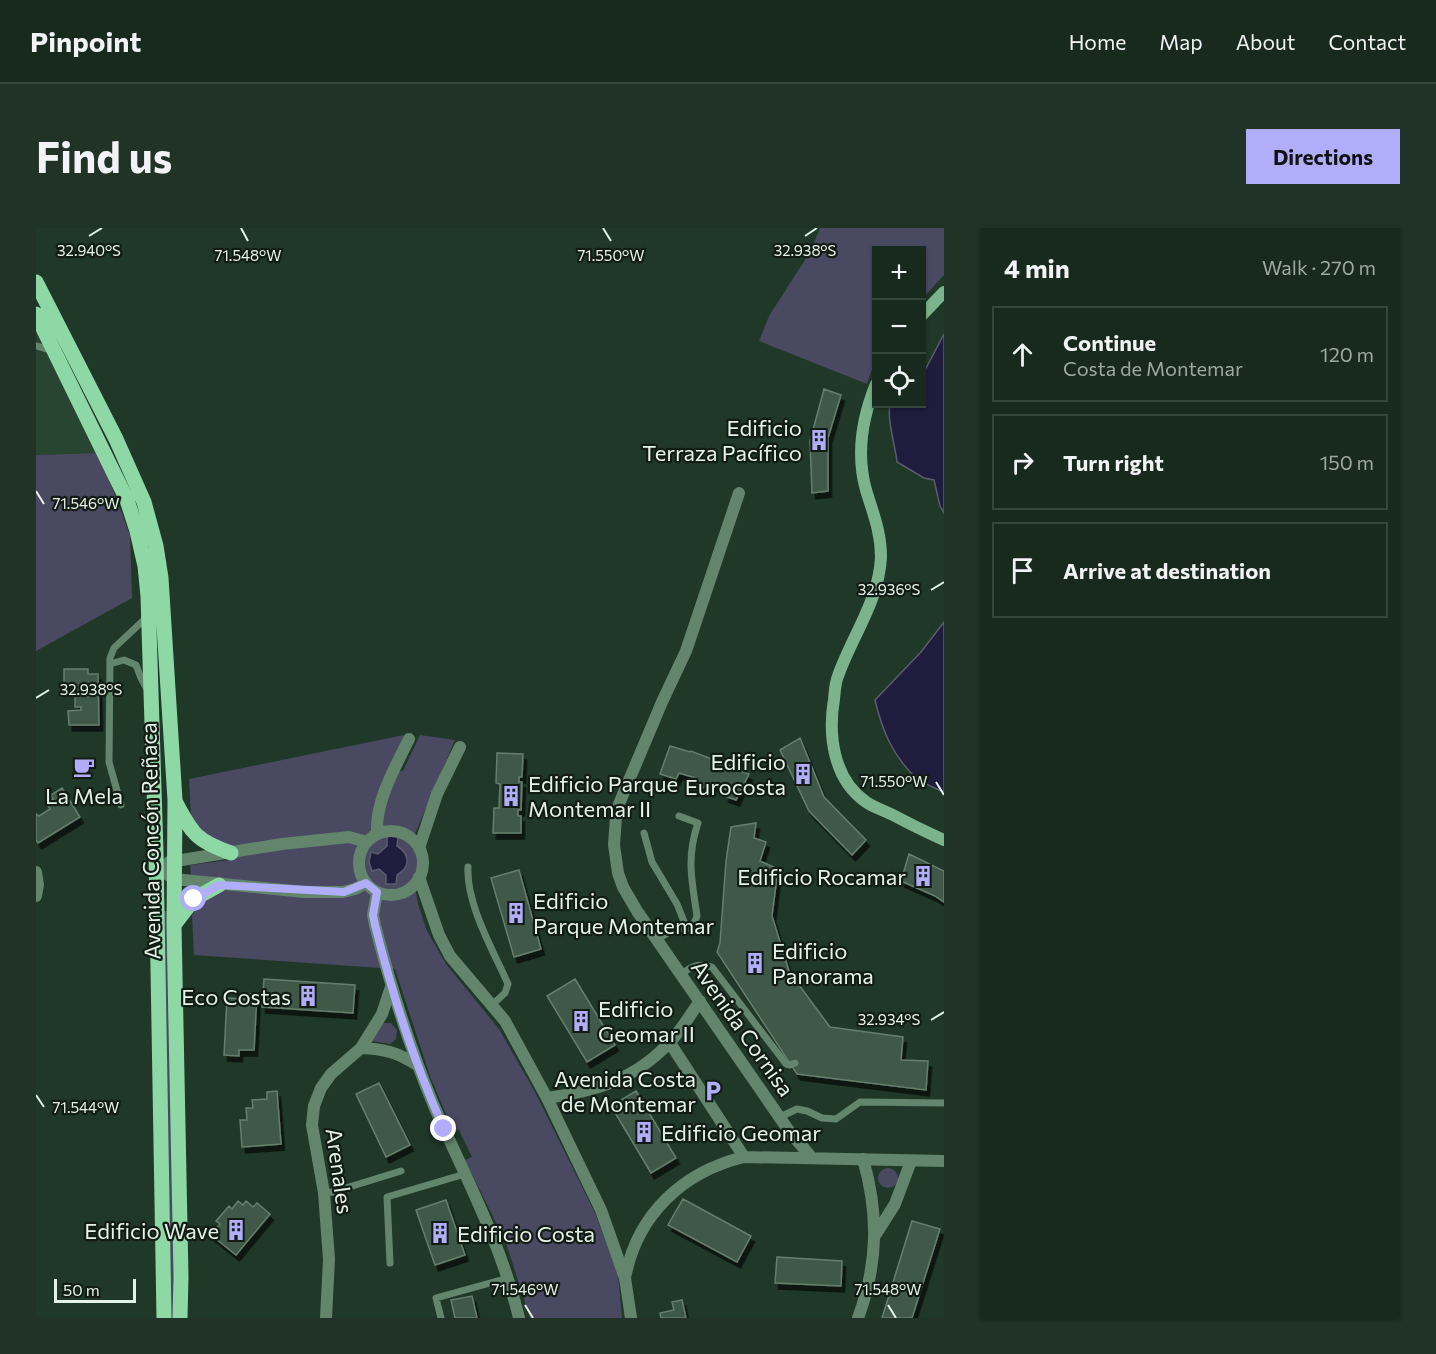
<!DOCTYPE html>
<html lang="en">
<head>
<meta charset="utf-8">
<style>
	:root { --surface:#182a1e; --page:#213227; --text:#f1f3f6; --muted:#9fa7a4; --line:#36463c; --accent:#b0aefa }
	body { margin:0; font-family:Commissioner,sans-serif; background:var(--page); color:var(--text) }
	.controls { position:absolute; right:18px; top:18px; display:grid; overflow:hidden; border-radius:0px; box-shadow:0 2px 4px #0004 }
	.controls button { width:54px; height:54px; display:grid; place-items:center; padding:0; border:0; border-bottom:2px solid var(--line); background:var(--surface); color:var(--text); font:30px sans-serif }
	.scale { position:absolute; left:18px; bottom:15px; width:82px; box-sizing:border-box; padding-left:6px; border:3px solid #e4f3e8; border-top:0; font-size:16px; line-height:21px; white-space:nowrap; color:#e4f3e8; -webkit-text-stroke:4px #121c15; paint-order:stroke }
	.stop { position:absolute; width:18px; height:18px; margin:-14px; border:4px solid #b0aefa; border-radius:50%; background:#fff }
	.stop.end { background:#b0aefa; border-color:#fff; box-shadow:0 2px 6px #0008 }
	.list { margin:0; padding:0; list-style:none }
	h2 { display:flex; justify-content:space-between; align-items:center; height:78px; margin:0; padding:0 24px; font-size:26px }
	h2 small { font-size:20px; font-weight:400; color:var(--muted) }
	.list li { display:grid; grid-template-columns:39px 1fr auto; gap:18px; align-items:center; box-sizing:border-box; height:96px; margin:0 12px 12px; padding:0 12px; border:2px solid var(--line); border-radius:0px }
	.list b { display:block; font-size:22px; white-space:nowrap }
	.list p { margin:0; font-size:20px; white-space:nowrap; color:var(--muted) }
	.list em { font-size:20px; font-style:normal; color:var(--muted) }
	.icon { flex:none; width:33px; height:33px; fill:none; stroke:currentColor; stroke-width:2; stroke-linecap:round; stroke-linejoin:round }
	.map { position:relative; flex:none; width:908px; height:1090px; overflow:hidden; border-radius:0px }
	header { display:flex; align-items:center; gap:36px; box-sizing:border-box; height:84px; padding:0 30px; background:var(--surface); border-bottom:2px solid var(--line) }
	header strong { font-size:28px }
	nav { display:flex; gap:33px; margin-inline-start:auto; font-size:21px }
	.intro { display:flex; align-items:center; justify-content:space-between; box-sizing:border-box; height:144px; padding:0 36px }
	h1 { margin:0; font-size:42px }
	.button { padding:15px 27px; border-radius:0px; background:var(--accent); color:#111; font-size:21px; font-weight:700 }
	main { display:flex; gap:36px; padding:0 36px }
	aside { flex:1; background:var(--surface); border-radius:0px; box-shadow:0 2px 4px #0004 }
	.map>svg:first-child { display:block }
	.built { fill:#274531 }
	.green { fill:#494961 }
	.water { fill:#1f1c3d; stroke:#5a5c70; stroke-width:1.5 }
	.building { fill:#405847; stroke:#657f6c; stroke-width:1.5; filter:url(#shadow) }
	.lines { fill:none; stroke-linecap:round; stroke-linejoin:round }
	.service { stroke:#62856c; stroke-width:7 }
	.minor { stroke:#62856c; stroke-width:12 }
	.tertiary { stroke:#62856c; stroke-width:12 }
	.secondary { stroke:#7bb48c; stroke-width:12 }
	.primary { stroke:#8ed8a5; stroke-width:15 }
	.route { stroke:#b0aefa; stroke-width:8 }
	.ticks { fill:none; stroke:#e4f3e8; stroke-width:2 }
	.labels { text-anchor:middle; dominant-baseline:central; stroke-width:4.5; stroke-linejoin:round; paint-order:stroke }
	.poi-label { font-size:22px; fill:#e4f3e8; stroke:#121c15; text-anchor:end }
	.street-label { font-size:22px; fill:#e4f3e8; stroke:#121c15 }
	.ticks-label { font-size:15px; text-anchor:middle; fill:#e4f3e8; stroke:#121c15; stroke-width:4.5; stroke-linejoin:round; paint-order:stroke }
</style>
</head>
<body>
<header>
<strong>Pinpoint</strong>
<nav><a>Home</a><a>Map</a><a>About</a><a>Contact</a></nav>
</header>
<div class="intro"><h1>Find us</h1><a class="button">Directions</a></div>
<main>
<div class="map">
<svg width="908" height="1090" viewBox="0 0 908 1090">
	<defs>
		<filter id="shadow"><feDropShadow dx="3.5" dy="6" stdDeviation="0" flood-color="#0009"/></filter>
	</defs>
	<rect width="100%" height="100%" fill="#203828"/>
	<!-- built -->
	<path class="built" d="M0,102l63,123 -63,2z"/>
	<!-- green -->
	<path class="green" d="M784,0h124v47l-22,24v-49h-46v107l-9,27 -108,-43 10,-25 41,-64z
		M63,225l31,82 2,63 -96,53v-196z
		M368,507l-12,36h11l17,-36 35,5 -40,94 4,29 -6,14 5,27 9,27 19,33 53,65 36,63 60,121 23,61 4,44h-92l-24,-75 -41,-83 7,-3 -13,-27 -6,1 -23,-55 -35,-107 -201,-14 -2,-40 24,-36 -25,-4 -1,-10 40,-5 -39,-42 -2,-39z
		M127,683h5l6,407h-6z
		M345,795h10l6,7 -1,9 -6,5 -19,-3z
		M842 950a10 10 0 1 1 20 0a10 10 0 1 1-20 0Z"/>
	<!-- water -->
	<path class="water" d="M908,106v179l-4,-7 -6,-26 -10,-2 -27,-16c-2,-19 -10,-40 -7,-58h32v-28z
		M908,394v170c-9,-4 -23,-9 -30,-16 -22,-22 -32,-46 -39,-76l46,-48z
		M354,608l8,1 -1,9c13,8 14,21 0,29l-1,9h-10v-9l-7,-6 -7,2 -3,-9 2,-10 7,2 9,-8v-9z"/>
	<!-- building -->
	<path class="building" d="M788,161l17,6 -13,43v53l-16,2 -2,-52z
		M28,441h24v5h10l1,51h-30l-1,-14 13,-1v-3h-6v-21h-11z
		M764,510l24,59 42,43 -14,15 -43,-44 -29,-61z
		M634,518l20,6 1,-1 39,15v2l19,6 -13,26 -11,-4 2,-6 -20,-8 -4,6 -7,-2v-8l-17,-5 -3,6 -16,-5z
		M461,525l26,1 -1,23h-3v5h3l-1,28h-3v6h3v17h-28l1,-25h5l1,-24 -4,-1z
		M26,560l18,29 -42,26 -2,-3v-26l3,2 11,-7 -4,-6 7,-4 -2,-4z
		M720,595l-2,15 12,4 -6,19 18,8 -6,47 18,58 -5,4 5,7 6,-4 34,46 73,10 -2,23 27,1 -2,29 -129,-16 -80,-122 3,-9 6,-82 5,-34z
		M873,626l35,17v31l-9,-6 -34,-15z
		M483,642l22,79 -27,8 -23,-79z
		M228,751l91,6 -2,28 -91,-6z
		M539,751l40,66 -28,17 -40,-66z
		M211,766h10l-3,56h-15v6l-15,-1 3,-57 19,1z
		M343,855l31,62 -24,12 -30,-63z
		M241,863l4,53 -39,3 -2,-27h7l-1,-12h7l-1,-8 15,-1v-7z
		M600,863l40,67 -25,15 -40,-67z
		M647,971l68,37 -14,26 -69,-37z
		M410,972l19,55 -30,10 -19,-55z
		M202,973l5,4 3,-4 7,6 4,-4 13,11 -34,41 -25,-20 9,-11 -4,-3 13,-15 3,3z
		M876,993l28,8 -28,89h-30z
		M741,1029l65,4 -1,25 -66,-3z
		M436,1068l5,22h-22l-4,-18z
		M646,1072l4,18h-25l-1,-5 14,-3 -2,-8z"/>
	<g class="lines">
		<!-- service -->
		<path class="service" d="M0,118l15,4
			M74,436l14,-4 12,5 5,13 6,11
			M85,577l-12,-43 1,-104 4,-10 33,-31
			M608,605l8,29 25,42 10,25
			M432,639c-2,37 25,83 40,117l-3,9 -13,12
			M621,712c5,-3 11,-8 17,-10 12,-4 18,1 23,-14 -5,-35 -11,-58 1,-93l-19,-7
			M644,747c12,-9 18,-12 32,-8l74,97 4,1 5,-2
			M744,889l17,-8 10,2 15,7 14,1 24,-17 84,1
			M288,965l9,-1 68,-21
			M354,1035l-3,-66 78,-23
			M405,1090l-5,-20 72,-20"/>
		<!-- minor -->
		<path class="minor" d="M703,265l-53,158 -24,51 -43,102 -3,13 -2,28 4,28 5,14 14,24 152,220 23,27
			M341,606c-2,-33 18,-66 32,-95
			M383,620l18,-54 23,-47
			M0,644l2,13 -2,11
			M634,815l74,114
			M325,820c23,1 36,4 56,17
			M511,870c49,-7 87,-18 122,-55 12,-12 21,-28 31,-42
			M840,1006l19,-30 16,-43
			M589,1050c12,-63 57,-106 119,-121l200,4
			M290,1090l3,-59 -5,-66 -12,-68 2,-19 7,-18 10,-14 30,-26 21,-34 9,-27
			M822,1090c20,-54 21,-104 5,-159"/>
		<!-- tertiary -->
		<path class="tertiary" d="M323 635a32 32 0 1 1 64 0a32 32 0 1 1-64 0Z
			M133,634l113,-18 67,-7 18,5
			M121,639l17,12 130,13h39l12,-3 11,-6
			M383,649l20,58 11,21 55,65 42,77 54,112 24,68 6,40
			M341,664l-4,23 2,10c16,63 34,121 59,181 31,70 67,137 85,212"/>
		<!-- secondary -->
		<path class="secondary" d="M886,87l22,-23
			M840,156c-14,34 -20,70 -10,106 7,23 15,42 15,67 -2,44 -29,79 -43,119 -3,7 -3,15 -4,23 -6,36 -1,80 32,103 7,5 17,8 25,12 17,9 35,18 53,26"/>
		<!-- primary -->
		<path class="primary" d="M0,54l80,157 28,63 12,44 5,32 14,222 -1,125 7,352 -1,41
			M0,86l91,186 10,31 8,35 3,30 8,256 8,466
			M140,575c16,31 21,38 55,50
			M138,697l20,-26 25,-14"/>
	</g>
	<g class="lines">
		<!-- route -->
		<path class="route" d="M158,671l25,-14 125,7 22,-9 11,9 -4,23 2,10c18,72 38,135 69,204"/>
	</g>
	<!-- ticks -->
	<path class="ticks" d="M205,0l7,13M567,0l8,13M53,8l13,-8M769,8l12,-8M0,263l8,13M895,362l13,-8M0,470l13,-8M900,554l8,13M895,792l13,-8M0,867l8,12M489,1077l8,13M852,1077l8,13"/>
	<!-- icons -->
	<defs>
		<symbol id="building-bare" viewBox="-9 -9 18 18"><path d="M-4-6H4V6H1V3H-1V6H-4ZM-2.5-4.3h1.7v1.8h-1.7ZM.8-4.3h1.7v1.8H.8ZM-2.5-1h1.7V.8h-1.7ZM.8-1h1.7V.8H.8Z" fill="#b0aefa" stroke="#121c15" stroke-width="2.5" paint-order="stroke"/></symbol>
		<symbol id="cafe-bare" viewBox="-9 -9 18 18"><path d="M-5.5-4.5H6V0H3Q3 3.5 0 3.5H-2.5Q-5.5 3.5-5.5 0ZM3-3.2v2h1.7v-2ZM-6 4.5H4V6H-6Z" fill="#b0aefa" stroke="#121c15" stroke-width="2.5" paint-order="stroke"/></symbol>
		<symbol id="parking-bare" viewBox="-9 -9 18 18"><path d="M-3.5-5.5H1a3.5 3.5 0 0 1 0 7H-1V5.5H-3.5ZM-1-3.4V-.6H.8a1.4 1.4 0 0 0 0-2.8Z" fill="#b0aefa" stroke="#121c15" stroke-width="2.5" paint-order="stroke"/></symbol>
	</defs>
	<g fill-rule="evenodd">
		<use href="#building-bare" x="768" y="197" width="30" height="30"/>
		<use href="#cafe-bare" x="33" y="524" width="30" height="30"/>
		<use href="#building-bare" x="752" y="531" width="30" height="30"/>
		<use href="#building-bare" x="460" y="553" width="30" height="30"/>
		<use href="#building-bare" x="872" y="633" width="30" height="30"/>
		<use href="#building-bare" x="465" y="670" width="30" height="30"/>
		<use href="#building-bare" x="704" y="720" width="30" height="30"/>
		<use href="#building-bare" x="257" y="753" width="30" height="30"/>
		<use href="#building-bare" x="530" y="778" width="30" height="30"/>
		<use href="#parking-bare" x="662" y="848" width="30" height="30"/>
		<use href="#building-bare" x="593" y="889" width="30" height="30"/>
		<use href="#building-bare" x="185" y="987" width="30" height="30"/>
		<use href="#building-bare" x="389" y="990" width="30" height="30"/>
	</g>
	<g class="labels">
		<!-- poi labels -->
		<g class="poi-label">
			<text x="766" y="199">Edificio<tspan x="766" dy="25">Terraza Pacífico</tspan></text>
			<text x="750" y="533">Edificio<tspan x="750" dy="25">Eurocosta</tspan></text>
			<text x="492" y="555" text-anchor="start">Edificio Parque<tspan x="492" dy="25">Montemar II</tspan></text>
			<text x="48" y="567" text-anchor="middle">La Mela</text>
			<text x="870" y="648">Edificio Rocamar</text>
			<text x="497" y="672" text-anchor="start">Edificio<tspan x="497" dy="25">Parque Montemar</tspan></text>
			<text x="736" y="722" text-anchor="start">Edificio<tspan x="736" dy="25">Panorama</tspan></text>
			<text x="255" y="768">Eco Costas</text>
			<text x="562" y="780" text-anchor="start">Edificio<tspan x="562" dy="25">Geomar II</tspan></text>
			<text x="660" y="850">Avenida Costa<tspan x="660" dy="25">de Montemar</tspan></text>
			<text x="625" y="904" text-anchor="start">Edificio Geomar</text>
			<text x="183" y="1002">Edificio Wave</text>
			<text x="421" y="1005" text-anchor="start">Edificio Costa</text>
		</g>
		<!-- street labels -->
		<g class="street-label">
			<text transform="translate(114 613) rotate(-91)">Avenida Concón Reñaca</text>
			<text transform="translate(707 800) rotate(55)">Avenida Cornisa</text>
			<text transform="translate(304 943) rotate(82)">Arenales</text>
		</g>
	</g>
	<g class="ticks-label">
		<text x="769" y="28">32.938°S</text>
		<text x="53" y="28">32.940°S</text>
		<text x="212" y="33">71.548°W</text>
		<text x="575" y="33">71.550°W</text>
		<text x="50" y="281">71.546°W</text>
		<text x="853" y="367">32.936°S</text>
		<text x="55" y="467">32.938°S</text>
		<text x="858" y="559">71.550°W</text>
		<text x="853" y="797">32.934°S</text>
		<text x="50" y="885">71.544°W</text>
		<text x="489" y="1067">71.546°W</text>
		<text x="852" y="1067">71.548°W</text>
	</g>
</svg>
<div class="controls">
<button>+</button>
<button>−</button>
<button><svg class="icon" aria-label="locate" viewBox="0 0 24 24"><circle cx="12" cy="12" r="6"/><path d="M12 2v4M12 18v4M2 12h4M18 12h4"/></svg></button>
</div>
<div class="scale">50 m</div>
<div class="stop" style="left:158px;top:671px"></div>
<div class="stop end" style="left:408px;top:901px"></div>
</div>
<aside>
<h2>4 min<small>Walk · 270 m</small></h2>
<ul class="list">
<li><svg class="icon" aria-label="ahead" viewBox="0 0 24 24"><path d="M12 20V5M6 11l6-6 6 6"/></svg><div><b>Continue</b><p>Costa de Montemar</p></div><em>120 m</em></li>
<li><svg class="icon" aria-label="right" viewBox="0 0 24 24"><path d="M7 20v-9h11M14 6l5 5-5 5"/></svg><div><b>Turn right</b></div><em>150 m</em></li>
<li><svg class="icon" aria-label="arrive" viewBox="0 0 24 24"><path d="M6 21V4h12l-3 4 3 4H6"/></svg><div><b>Arrive at destination</b></div></li>
</ul>
</aside>
</main>
</body>
</html>
